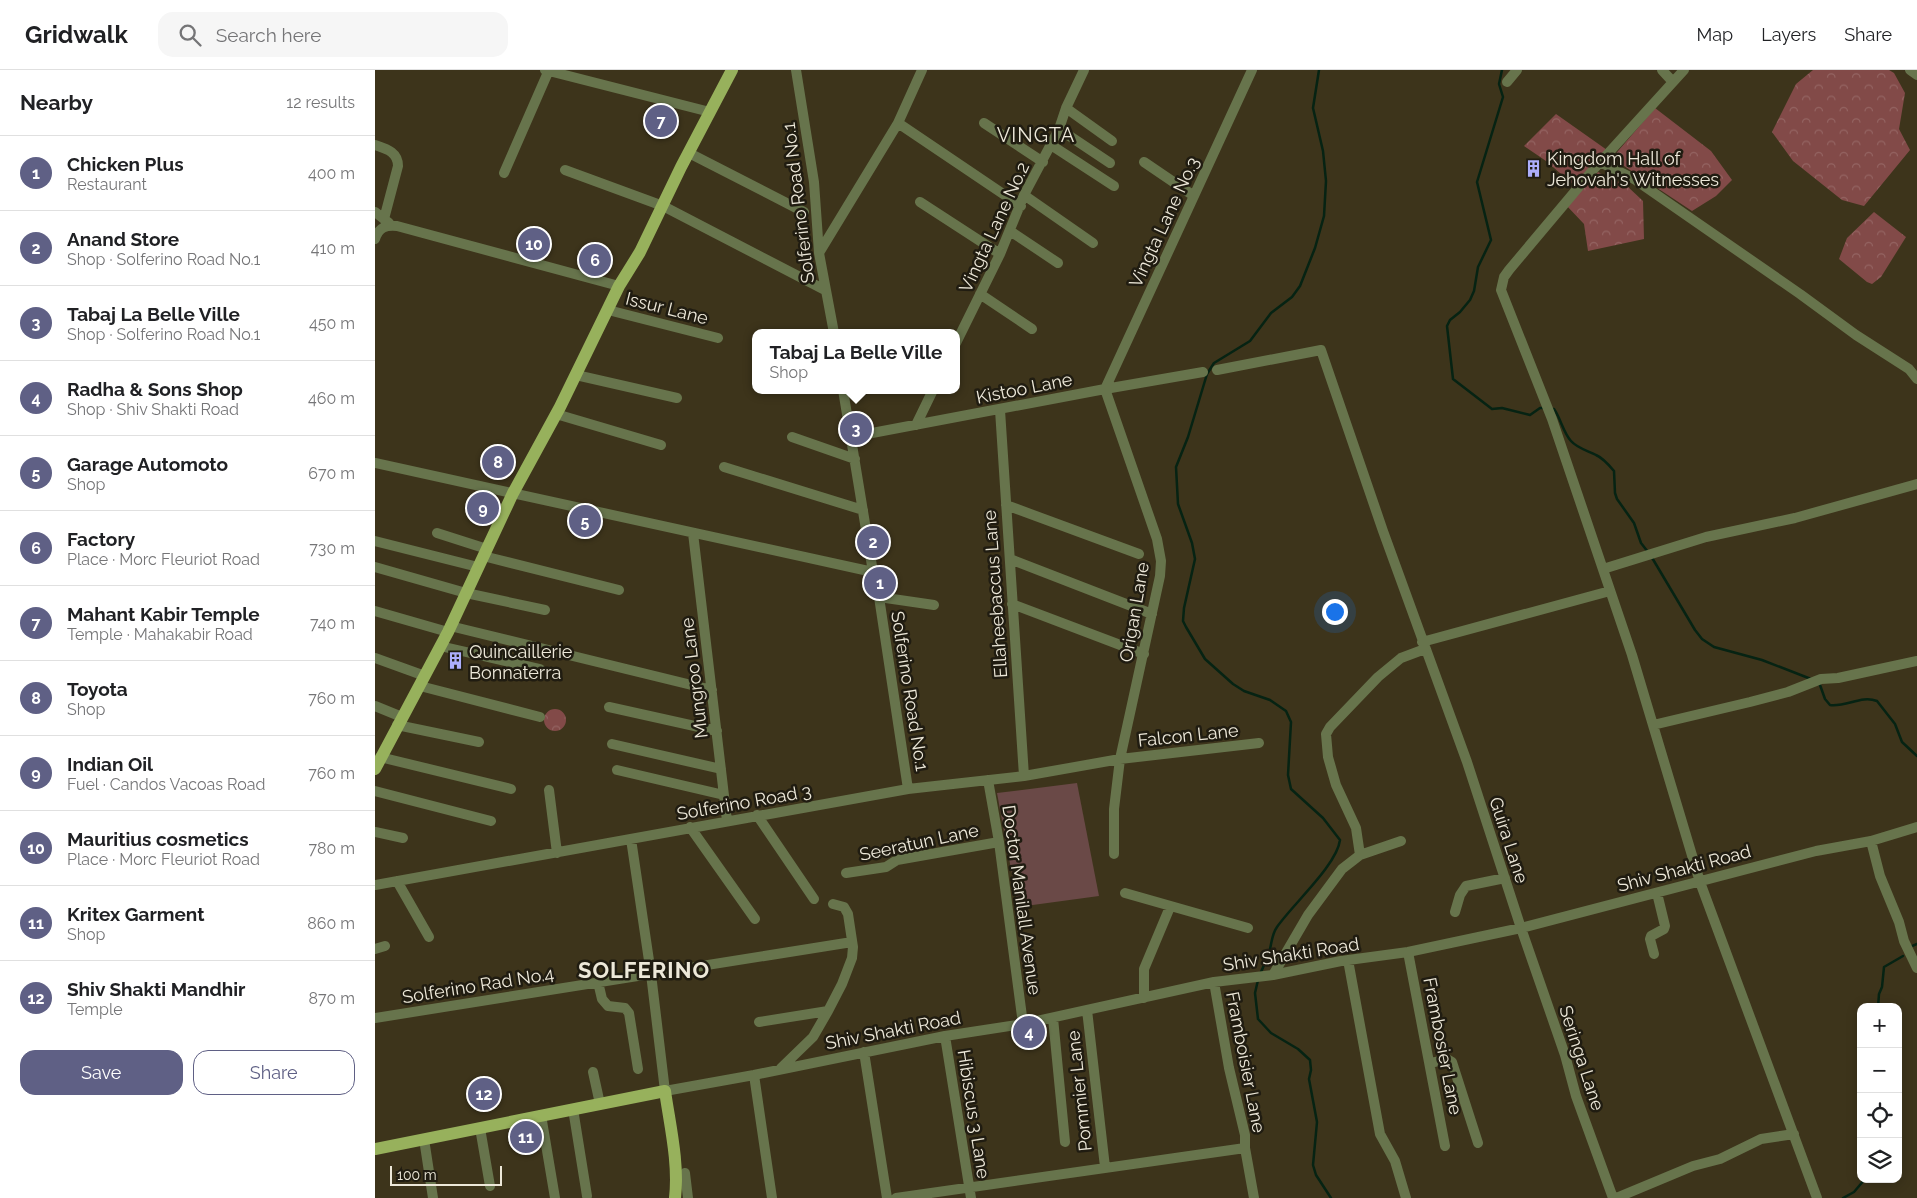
<!DOCTYPE html>
<html lang="en">
<head>
<meta charset="utf-8">
<style>
	:root { --surface:#fff; --page:#f6f6f6; --text:#202124; --muted:#757577; --line:#e0e0e0; --accent:#5f6085 }
	body { margin:0; font-family:Raleway,sans-serif; background:var(--page); color:var(--text) }
	.controls { position:absolute; right:15px; bottom:15px; display:grid; overflow:hidden; border-radius:10px; box-shadow:0 2px 12px #0003 }
	.controls button { width:45px; height:45px; display:grid; place-items:center; padding:0; border:0; border-bottom:1px solid var(--line); background:var(--surface); color:var(--text); font:25px sans-serif }
	.scale { position:absolute; left:15px; bottom:12px; width:112px; box-sizing:border-box; padding-left:5px; border:2px solid #ede8d9; border-top:0; font-size:14px; line-height:18px; white-space:nowrap; color:#ede8d9; -webkit-text-stroke:4px #201c11; paint-order:stroke }
	.you { position:absolute; left:959px; top:541px; width:18px; height:18px; margin:-12px; border:4px solid #fff; border-radius:50%; background:#1a73e8; box-shadow:0 0 0 8px #1a73e833 }
	.badge { display:grid; place-items:center; width:32px; height:32px; border-radius:50%; background:var(--accent); color:#fff; font-size:16px; font-weight:700 }
	.pin { position:absolute; translate:-50% -50%; border:2px solid #fff; box-shadow:0 1px 5px #0006 }
	.popup { position:absolute; left:377px; top:259px; width:208px; height:65px; box-sizing:border-box; display:grid; place-content:center; border-radius:10px; background:var(--surface); filter:drop-shadow(0 1px 4px #0005); font-size:16px; white-space:nowrap; color:var(--muted) }
	.popup b { font-size:19px; color:var(--text) }
	.popup::after { content:''; position:absolute; left:50%; top:100%; margin-left:-10px; border:10px solid transparent; border-top-color:var(--surface) }
	.list { margin:0; padding:0; list-style:none }
	h2 { display:flex; justify-content:space-between; align-items:center; height:65px; margin:0; padding:0 20px; font-size:21px }
	h2 small { font-size:16px; font-weight:400; color:var(--muted) }
	.list li { display:grid; grid-template-columns:32px 1fr auto; gap:15px; align-items:center; box-sizing:border-box; height:75px; padding:0 20px; border-top:1px solid var(--line) }
	.list b { display:block; font-size:19px; white-space:nowrap }
	.list p { margin:0; font-size:16px; white-space:nowrap; color:var(--muted) }
	.list em { font-size:16px; font-style:normal; color:var(--muted) }
	.actions { display:flex; gap:10px; padding:15px 20px }
	.actions a { flex:1; padding:11px 0; border:1px solid var(--accent); border-radius:15px; text-align:center; font-size:18px; color:var(--accent) }
	.actions .main { background:var(--accent); color:#fff }
	.icon { flex:none; width:28px; height:28px; fill:none; stroke:currentColor; stroke-width:2; stroke-linecap:round; stroke-linejoin:round }
	.map { position:relative; flex:none; width:1542px; height:1128px; overflow:hidden }
	header { display:flex; align-items:center; gap:30px; box-sizing:border-box; height:70px; padding:0 25px; background:var(--surface); border-bottom:1px solid var(--line) }
	header strong { font-size:24px }
	nav { display:flex; gap:28px; margin-inline-start:auto; font-size:18px }
	.search { width:350px; height:45px; background:var(--page); display:flex; align-items:center; gap:12px; box-sizing:border-box; padding:0 18px; border-radius:15px; color:var(--muted); font-size:19px }
	main { display:flex }
	aside { flex:1; background:var(--surface) }
	.map>svg:first-child { display:block }
	.grass { fill:#6a4947 }
	.forest { fill:url(#forest-crowns) }
	.lines { fill:none; stroke-linecap:round; stroke-linejoin:round }
	.stream { stroke:#062313; stroke-width:2.5 }
	.minor { stroke:#67744c; stroke-width:10 }
	.major { stroke:#97b15c; stroke-width:12 }
	.labels { text-anchor:middle; dominant-baseline:central; stroke-width:5; stroke-linejoin:round; paint-order:stroke }
	.poi-label { font-size:18px; fill:#ede8d9; stroke:#201c11; text-anchor:start }
	.street-label { font-size:18px; fill:#ede8d9; stroke:#201c11 }
	.quarter-label { font-size:20px; letter-spacing:1px; fill:#ede8d9; stroke:#201c11 }
	.district-label { font-size:22px; font-weight:bold; letter-spacing:1px; fill:#ede8d9; stroke:#201c11 }
</style>
</head>
<body>
<header>
<strong>Gridwalk</strong>
<div class="search"><svg class="icon" aria-label="search" viewBox="0 0 24 24"><circle cx="10" cy="10" r="6"/><path d="M15 15l6 6"/></svg>Search here</div>
<nav><a>Map</a><a>Layers</a><a>Share</a></nav>
</header>
<main>
<aside>
<h2>Nearby<small>12 results</small></h2>
<ul class="list">
<li><span class="badge">1</span><div><b>Chicken Plus</b><p>Restaurant</p></div><em>400 m</em></li>
<li><span class="badge">2</span><div><b>Anand Store</b><p>Shop · Solferino Road No.1</p></div><em>410 m</em></li>
<li><span class="badge">3</span><div><b>Tabaj La Belle Ville</b><p>Shop · Solferino Road No.1</p></div><em>450 m</em></li>
<li><span class="badge">4</span><div><b>Radha &amp; Sons Shop</b><p>Shop · Shiv Shakti Road</p></div><em>460 m</em></li>
<li><span class="badge">5</span><div><b>Garage Automoto</b><p>Shop</p></div><em>670 m</em></li>
<li><span class="badge">6</span><div><b>Factory</b><p>Place · Morc Fleuriot Road</p></div><em>730 m</em></li>
<li><span class="badge">7</span><div><b>Mahant Kabir Temple</b><p>Temple · Mahakabir Road</p></div><em>740 m</em></li>
<li><span class="badge">8</span><div><b>Toyota</b><p>Shop</p></div><em>760 m</em></li>
<li><span class="badge">9</span><div><b>Indian Oil</b><p>Fuel · Candos Vacoas Road</p></div><em>760 m</em></li>
<li><span class="badge">10</span><div><b>Mauritius cosmetics</b><p>Place · Morc Fleuriot Road</p></div><em>780 m</em></li>
<li><span class="badge">11</span><div><b>Kritex Garment</b><p>Shop</p></div><em>860 m</em></li>
<li><span class="badge">12</span><div><b>Shiv Shakti Mandhir</b><p>Temple</p></div><em>870 m</em></li>
</ul>
<div class="actions"><a class="main">Save</a><a>Share</a></div>
</aside>
<div class="map">
<svg width="1542" height="1128" viewBox="0 0 1542 1128">
	<defs>
		<pattern id="forest-crowns" width="20" height="18" patternUnits="userSpaceOnUse" patternTransform="scale(1.25)"><rect width="20" height="18" fill="#824a48"/><path d="M2 6a3 3 0 1 1 6 0M12 15a3 3 0 1 1 6 0" fill="none" stroke="#946462"/></pattern>
	</defs>
	<rect width="100%" height="100%" fill="#3d341b"/>
	<!-- grass -->
	<path class="grass" d="M702,713l22,113 -81,11 -21,-114z"/>
	<!-- forest -->
	<path class="forest" d="M1438,0h76l5,3 11,20 -6,36 11,21 -46,56 -22,-6 -49,-39 -21,-29 24,-48z
		M1280,38l56,43 21,29 -16,16 -24,15 -80,-53z
		M1181,44l51,36 -32,36 -29,-25 -22,-15z
		M1223,102l29,14 16,15 1,38 -56,12 -4,-27 -18,-19z
		M1499,142l32,25 -25,40 -9,7 -5,-2 -28,-23 8,-21z
		M169 650a11 11 0 1 1 22 0a11 11 0 1 1-22 0Z"/>
	<g class="lines">
		<!-- stream -->
		<path class="stream" d="M1127,0l-3,14 4,13 -26,85 14,58 -13,27 -4,24 -4,9 -10,12 -10,8 -3,6 6,53 39,30 10,-1 28,7 10,-7h4
			M1177,339h2c7,10 9,23 17,32 6,7 17,10 25,14 7,3 13,10 18,16l1,22 2,6 17,24 7,20 7,9
			M1276,486l44,74 7,9 12,8 48,13 49,19
			M1443,613l2,2 5,14 5,6c17,2 31,-10 47,-4l18,23 7,18 15,14
			M1535,877l7,-3
			M885,904c4,-8 7,-16 10,-25 2,-8 2,-15 7,-22 15,-22 60,-62 63,-87l-17,-22 -32,-29 -3,-14 3,-53 -5,-11 -16,-11 -26,-9 -11,-7 -28,-25 -19,-32 -3,-6 1,-13 11,-49 -3,-16 -14,-39 -2,-37 12,-30 19,-63 7,-11 36,-22 21,-28 21,-16 8,-11 15,-38 9,-32 2,-35 -3,-30 -10,-43 6,-38
			M883,910l-3,13 3,26 13,14 27,16 12,11 1,10 -2,9 8,43 -4,43 3,10 15,23
			M1503,937l1,-13 3,-7 2,-20 19,-11
			M1468,1128l11,-6 11,-13"/>
		<!-- minor -->
		<path class="minor" d="M170,0l165,42
			M421,0l18,112 5,71 15,80
			M1287,0l11,12
			M1309,0l-91,100 -84,100 -5,7 -3,13 51,129 80,236 68,227 117,316
			M1535,0l7,5
			M1132,12l10,-12
			M691,38l46,33
			M523,53l123,83
			M609,53l59,39
			M684,59l51,34
			M0,75c12,4 23,7 23,21l-14,53
			M676,75l63,41
			M314,83l115,59
			M769,92l50,34
			M1225,92l34,17 166,115 56,41 53,34 8,10
			M190,100l98,36 162,84
			M129,103l45,-103
			M649,125l69,48
			M545,132l80,52
			M0,142l14,11
			M635,161l48,32
			M0,169c4,-12 11,-14 22,-13l222,60
			M444,183l79,-130 24,-53
			M605,224l52,35
			M233,240l110,28
			M581,273l44,-89 24,-59 35,-66 7,-21 18,-38
			M842,300l104,-20 62,181 84,231 54,166 44,127 11,41 37,102
			M201,305l101,23
			M730,319l52,150 4,22 -1,15 -40,183 -6,50v45
			M730,319l147,-319
			M468,320l30,182 6,25 29,192
			M625,340l24,366
			M181,344l105,31
			M541,355l17,-35
			M417,367l63,22
			M476,367l254,-48 98,-17
			M0,393l498,109
			M349,397l139,43
			M631,435l133,49
			M62,463l50,16
			M318,463l34,288
			M0,471l103,26
			M108,486l136,34
			M635,489l142,55
			M0,497l91,26 79,17
			M1228,499l103,-32 89,-19 122,-34
			M504,527l55,8
			M637,534l132,50
			M0,541l73,21
			M75,556l262,64
			M1047,572l188,-51
			M65,576l100,23
			M0,588l50,18
			M45,616l120,31
			M0,636l27,11
			M234,637l108,24
			M22,655l82,17
			M1278,655l97,-23 38,-10 33,-13 17,-1 79,-17
			M237,674l109,25
			M5,687l131,32
			M242,700l107,25
			M613,710l11,62 24,182
			M174,720l8,63
			M0,721l116,30
			M382,745l57,84
			M315,757l65,92
			M0,762l28,6
			M256,769l20,135 14,117 89,-16 191,-39 78,-12 191,-42 59,-7 68,-14 67,-9 113,-24 295,-77 55,-10 46,-14
			M1496,771l9,35 19,46 5,19 13,27
			M985,785l-4,-27 -20,-43 -8,-28 -2,-23 4,-7 48,-50 23,-19 24,-9
			M471,803l40,-6 11,-7 102,-18
			M22,811l32,56
			M0,815l533,-96 116,-13 96,-17 139,-16
			M750,823l123,35
			M1080,842l5,-17 6,-9 39,-8
			M0,879l10,-3
			M1033,882l37,194
			M1279,884l-4,-15 1,-3 13,-7 1,-3 -8,-33
			M973,890l32,174 15,27 11,37
			M898,905l35,-60 34,-46 18,-14 41,-14
			M223,912l4,17 6,7 17,2 4,5 9,56
			M839,912l15,86 16,67v13l9,50
			M769,928v-29l26,-62
			M712,940l18,157
			M0,948l477,-76
			M678,948l12,124
			M384,952l69,-11
			M570,966l26,162
			M489,982l23,146
			M1056,993l16,-4 5,3 26,81
			M406,998l32,-31 15,-26 14,-27 10,-26 1,-11 -5,-33 -4,-7 -11,-3
			M218,1002l7,32
			M379,1005l18,123
			M198,1039l14,87
			M166,1045l14,83
			M105,1058l10,58
			M49,1069l9,59
			M310,1103l3,25
			M521,1128l349,-50
			M1241,1128l77,-32 27,-7 41,-20 33,-5"/>
		<!-- major -->
		<path class="major" d="M0,699l73,-137 65,-139 47,-86 59,-121 21,-34 41,-85 51,-97
			M0,1079l290,-58c5,35 14,72 10,107"/>
	</g>
	<!-- icons -->
	<defs>
		<symbol id="building-bare" viewBox="-9 -9 18 18"><path d="M-4-6H4V6H1V3H-1V6H-4ZM-2.5-4.3h1.7v1.8h-1.7ZM.8-4.3h1.7v1.8H.8ZM-2.5-1h1.7V.8h-1.7ZM.8-1h1.7V.8H.8Z" fill="#adaefb" stroke="#201c11" stroke-width="2.5" paint-order="stroke"/></symbol>
	</defs>
	<g fill-rule="evenodd">
		<use href="#building-bare" x="1146" y="86" width="25" height="25"/>
		<use href="#building-bare" x="68" y="578" width="25" height="25"/>
	</g>
	<g class="labels">
		<!-- poi labels -->
		<g class="poi-label">
			<text x="1172" y="88">Kingdom Hall of<tspan x="1172" dy="21">Jehovah's Witnesses</tspan></text>
			<text x="94" y="581">Quincaillerie<tspan x="94" dy="21">Bonnaterra</tspan></text>
		</g>
		<!-- street labels -->
		<g class="street-label">
			<text transform="translate(423 133) rotate(-97)">Solferino Road No.1</text>
			<text transform="translate(789 152) rotate(-65)">Vingta Lane No.3</text>
			<text transform="translate(619 157) rotate(-65)">Vingta Lane No.2</text>
			<text transform="translate(292 238) rotate(14)">Issur Lane</text>
			<text transform="translate(649 318) rotate(-11)">Kistoo Lane</text>
			<text transform="translate(620 524) rotate(-94)">Ellaheebaccus Lane</text>
			<text transform="translate(759 542) rotate(-80)">Origan Lane</text>
			<text transform="translate(319 608) rotate(-97)">Mungroo Lane</text>
			<text transform="translate(535 621) rotate(81)">Solferino Road No.1</text>
			<text transform="translate(813 665) rotate(-6)">Falcon Lane</text>
			<text transform="translate(369 732) rotate(-10)">Solferino Road 3</text>
			<text transform="translate(1134 770) rotate(72)">Guira Lane</text>
			<text transform="translate(544 772) rotate(-12)">Seeratun Lane</text>
			<text transform="translate(1309 798) rotate(-15)">Shiv Shakti Road</text>
			<text transform="translate(647 830) rotate(82)">Doctor Manilall Avenue</text>
			<text transform="translate(916 884) rotate(-9)">Shiv Shakti Road</text>
			<text transform="translate(103 915) rotate(-9)">Solferino Rad No.4</text>
			<text transform="translate(518 960) rotate(-11)">Shiv Shakti Road</text>
			<text transform="translate(1068 976) rotate(79)">Frambosier Lane</text>
			<text transform="translate(1207 988) rotate(72)">Seringa Lane</text>
			<text transform="translate(871 992) rotate(79)">Framboisier Lane</text>
			<text transform="translate(704 1021) rotate(-96)">Pommier Lane</text>
			<text transform="translate(599 1044) rotate(81)">Hibiscus 3 Lane</text>
		</g>
		<!-- quarter labels -->
		<g class="quarter-label">
			<text x="661" y="65">VINGTA</text>
		</g>
		<!-- district labels -->
		<g class="district-label">
			<text x="269" y="900">SOLFERINO</text>
		</g>
	</g>
</svg>
<div class="controls">
<button>+</button>
<button>−</button>
<button><svg class="icon" aria-label="locate" viewBox="0 0 24 24"><circle cx="12" cy="12" r="6"/><path d="M12 2v4M12 18v4M2 12h4M18 12h4"/></svg></button>
<button><svg class="icon" aria-label="layers" viewBox="0 0 24 24"><path d="M12 4l9 5-9 5-9-5zM3 14l9 5 9-5"/></svg></button>
</div>
<div class="scale">100 m</div>
<div class="you"></div>
<div class="pin badge" style="left:505px;top:513px">1</div>
<div class="pin badge" style="left:498px;top:472px">2</div>
<div class="pin badge" style="left:481px;top:359px">3</div>
<div class="popup"><b>Tabaj La Belle Ville</b>Shop</div>
<div class="pin badge" style="left:654px;top:962px">4</div>
<div class="pin badge" style="left:210px;top:451px">5</div>
<div class="pin badge" style="left:220px;top:190px">6</div>
<div class="pin badge" style="left:286px;top:51px">7</div>
<div class="pin badge" style="left:123px;top:392px">8</div>
<div class="pin badge" style="left:108px;top:438px">9</div>
<div class="pin badge" style="left:159px;top:174px">10</div>
<div class="pin badge" style="left:151px;top:1067px">11</div>
<div class="pin badge" style="left:109px;top:1024px">12</div>
</div>
</main>
</body>
</html>
